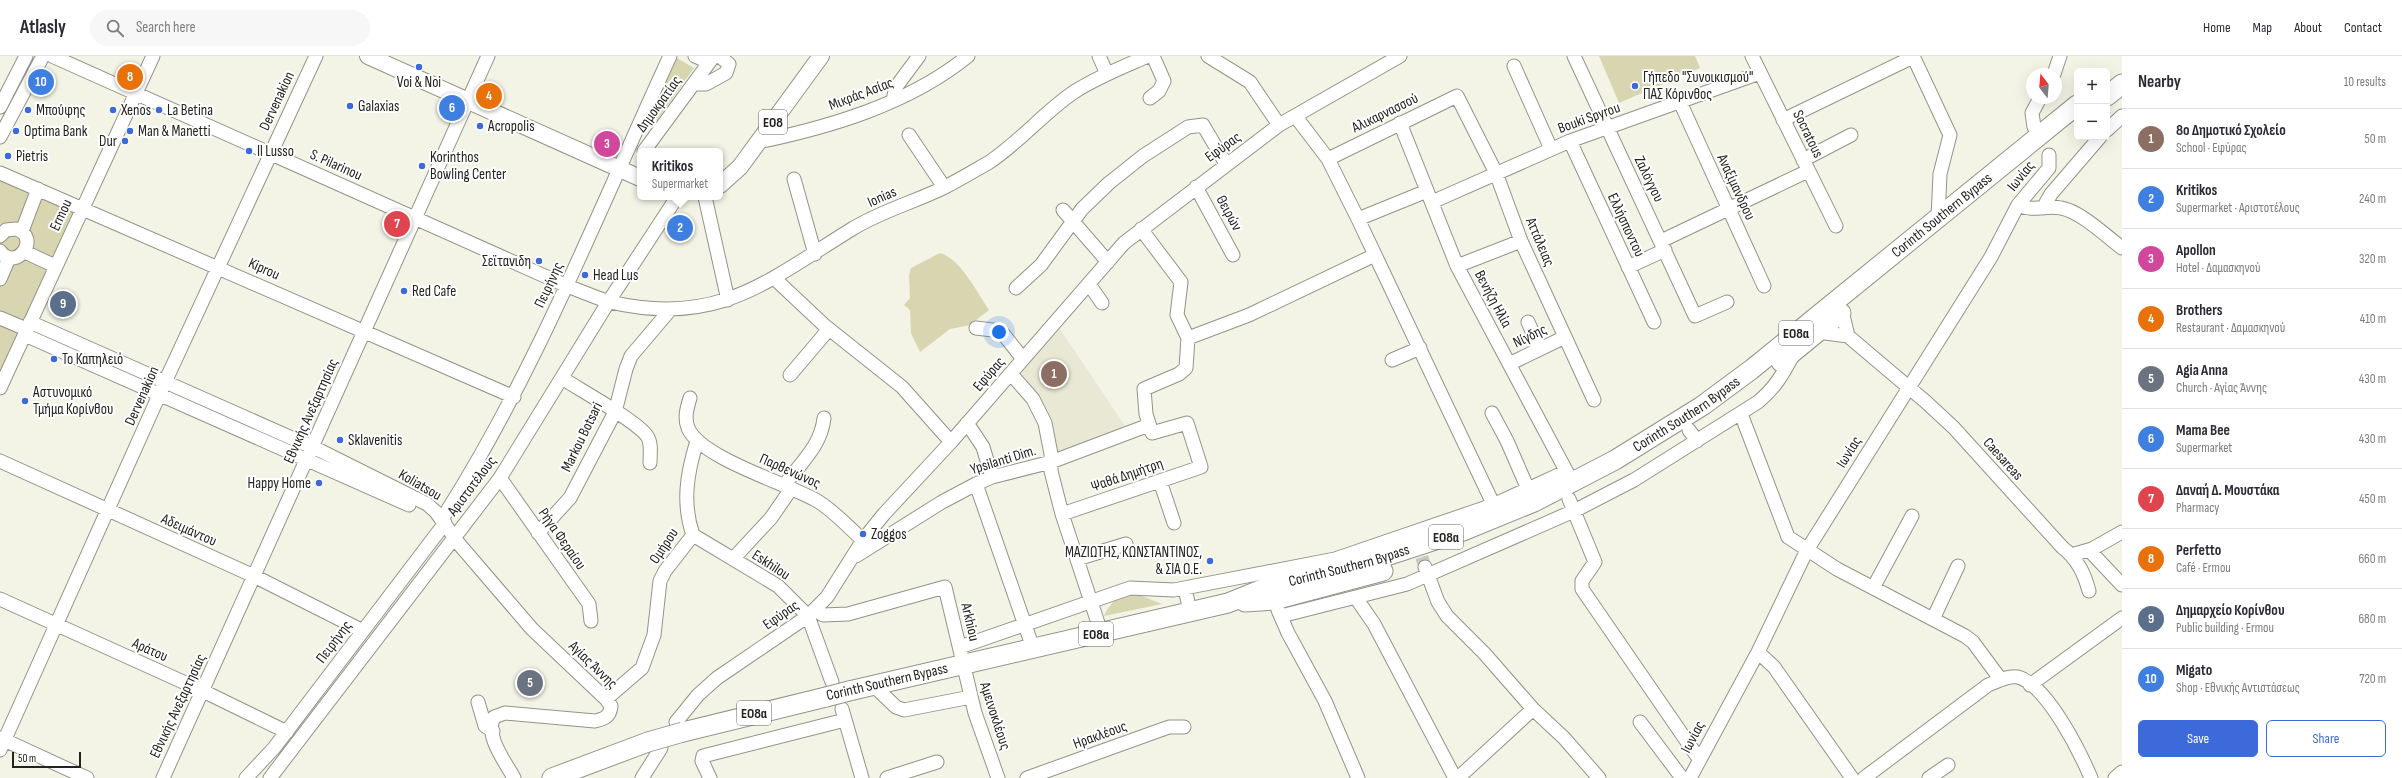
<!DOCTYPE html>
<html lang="en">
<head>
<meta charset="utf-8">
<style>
	:root { --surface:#fff; --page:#f7f7f7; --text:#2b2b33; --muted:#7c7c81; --line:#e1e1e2; --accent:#3d6adb }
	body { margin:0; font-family:"Sofia Sans Condensed",sans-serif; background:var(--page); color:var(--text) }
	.controls { position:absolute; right:12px; top:12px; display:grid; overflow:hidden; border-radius:6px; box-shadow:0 4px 16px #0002 }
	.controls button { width:36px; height:36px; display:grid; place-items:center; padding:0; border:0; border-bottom:1px solid var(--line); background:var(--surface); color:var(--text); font:20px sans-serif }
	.compass { position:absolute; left:2026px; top:12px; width:36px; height:36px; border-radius:50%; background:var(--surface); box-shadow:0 4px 16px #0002; rotate:344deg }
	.scale { position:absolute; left:12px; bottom:10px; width:69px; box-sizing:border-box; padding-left:4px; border:2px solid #23231f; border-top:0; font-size:11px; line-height:14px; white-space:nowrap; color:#23231f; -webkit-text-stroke:3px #fff; paint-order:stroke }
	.you { position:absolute; left:999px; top:276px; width:14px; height:14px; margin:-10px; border:3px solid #fff; border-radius:50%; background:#1a73e8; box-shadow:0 0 0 6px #1a73e833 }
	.badge { display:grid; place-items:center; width:26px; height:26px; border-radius:50%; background:var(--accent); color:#fff; font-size:13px; font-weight:700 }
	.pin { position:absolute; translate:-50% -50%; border:2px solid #fff; box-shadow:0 1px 4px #0006 }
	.popup { position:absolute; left:637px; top:92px; width:86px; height:52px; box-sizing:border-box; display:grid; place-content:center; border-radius:6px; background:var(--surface); filter:drop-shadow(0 1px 3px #0005); font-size:13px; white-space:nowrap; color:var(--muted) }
	.popup b { font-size:15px; color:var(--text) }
	.popup::after { content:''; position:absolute; left:50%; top:100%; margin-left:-8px; border:8px solid transparent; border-top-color:var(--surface) }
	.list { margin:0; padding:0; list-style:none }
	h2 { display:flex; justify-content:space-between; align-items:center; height:52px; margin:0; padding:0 16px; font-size:17px }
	h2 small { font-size:13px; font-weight:400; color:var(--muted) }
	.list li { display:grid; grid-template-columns:26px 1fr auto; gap:12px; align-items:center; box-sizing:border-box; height:60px; padding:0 16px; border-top:1px solid var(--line) }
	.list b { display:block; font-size:15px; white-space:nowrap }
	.list p { margin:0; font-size:13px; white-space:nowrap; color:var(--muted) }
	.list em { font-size:13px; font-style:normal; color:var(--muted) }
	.actions { display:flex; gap:8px; padding:12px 16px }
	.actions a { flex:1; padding:9px 0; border:1px solid var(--accent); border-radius:6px; text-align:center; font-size:14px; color:var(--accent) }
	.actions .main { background:var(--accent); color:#fff }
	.icon { flex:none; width:22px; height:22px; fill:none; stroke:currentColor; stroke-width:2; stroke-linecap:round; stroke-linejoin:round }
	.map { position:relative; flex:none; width:2122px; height:722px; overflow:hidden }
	header { display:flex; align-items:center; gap:24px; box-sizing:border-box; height:56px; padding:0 20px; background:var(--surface); border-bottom:1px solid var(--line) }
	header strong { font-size:19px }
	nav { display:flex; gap:22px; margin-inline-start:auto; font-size:14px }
	.search { width:280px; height:36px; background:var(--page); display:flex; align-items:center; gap:10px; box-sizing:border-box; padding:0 14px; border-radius:22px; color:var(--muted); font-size:15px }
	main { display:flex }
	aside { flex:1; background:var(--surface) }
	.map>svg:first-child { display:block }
	.built { fill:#e9e8d4 }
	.green { fill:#d8d6b1 }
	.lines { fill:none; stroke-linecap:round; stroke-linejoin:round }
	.minor-tunnel { stroke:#c9c9be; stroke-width:13; stroke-dasharray:13 6; stroke-linecap:butt }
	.minor-casing { stroke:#949388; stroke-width:15 }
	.major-casing { stroke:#949388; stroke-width:18 }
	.highway-casing { stroke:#949388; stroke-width:21 }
	.minor { stroke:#fff; stroke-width:13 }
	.major { stroke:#fff; stroke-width:16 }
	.highway { stroke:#fff; stroke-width:19 }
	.highway-bridge-casing { stroke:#949388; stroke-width:21; stroke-linecap:butt }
	.highway-bridge { stroke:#fff; stroke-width:19 }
	.poi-dot { fill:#3d6adb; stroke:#fff; stroke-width:1.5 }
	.labels { text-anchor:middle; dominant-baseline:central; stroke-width:4; stroke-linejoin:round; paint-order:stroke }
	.shield { fill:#fff; stroke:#656562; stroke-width:1 }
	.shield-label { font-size:14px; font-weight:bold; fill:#23231f }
	.poi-label { font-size:15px; fill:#23231f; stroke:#fff; text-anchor:start }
	.street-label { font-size:15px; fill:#23231f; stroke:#fff }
</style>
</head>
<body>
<header>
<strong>Atlasly</strong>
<div class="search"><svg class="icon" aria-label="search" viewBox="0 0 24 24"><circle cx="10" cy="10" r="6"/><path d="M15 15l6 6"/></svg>Search here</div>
<nav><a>Home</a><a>Map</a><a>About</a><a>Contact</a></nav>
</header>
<main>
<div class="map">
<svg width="2122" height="722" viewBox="0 0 2122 722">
	<rect width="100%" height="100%" fill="#f3f3e6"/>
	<!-- built -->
	<path class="built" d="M1060,273l67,100 -67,24 -2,-3 -6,-28 -7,-15 -27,-38z"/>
	<!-- green -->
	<path class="green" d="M1599,0h96l5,12 -81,35z
		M677,2l17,10 -37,52h-4l-3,-4z
		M0,121l75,33 -75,162z
		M940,197c20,5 38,41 49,57l-19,15 -20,4 -30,23 -9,-19 -1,-23 -6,-5 6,-7 -1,-23 2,-7z
		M1137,538l25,10 -58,12c9,-18 14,-19 33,-22z"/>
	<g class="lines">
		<!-- minor-tunnel -->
		<path class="minor-tunnel" d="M1416,483l9,28"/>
		<defs>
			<path id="minor" d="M52,0l515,230c14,5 29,12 43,16 108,25 156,-20 242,-73 29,-18 63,-27 93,-42 14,-7 29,-16 43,-24 31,-20 55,-50 86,-71 23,-15 49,-25 74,-36
				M695,0l14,6
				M1099,0l8,18
				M1208,0l42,26 29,43
				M1574,0l121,260 32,-14
				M1752,0l84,170
				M1913,0l37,79 -10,39 -2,44
				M1514,10l37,83
				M2054,18l6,-18
				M694,28h12l20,-11 3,-9 -10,-8
				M1150,42l9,-7 5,-10 -11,-25
				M893,44l3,-13 23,-31
				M1680,46l84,184
				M0,51l26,-51
				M1296,61l32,42 30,60 139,293
				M1783,64l130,-63
				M1400,67l57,143 113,212
				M2034,71l-2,-14 8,-15
				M2107,74l15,-14
				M909,79l35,52
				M0,81l43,-81
				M1570,85l84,181
				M758,86c72,-15 151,-38 210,-86
				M644,95l70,-95
				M1328,103l129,-63 39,77 25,68 73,159
				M1803,104l48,-25
				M0,117l514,224
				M794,123l21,75
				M1196,131l37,68
				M705,141l23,103
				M1432,146l138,-61 190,-68
				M2018,149c16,7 27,0 43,3 19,3 45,28 61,40
				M2043,152l8,-14 49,-57
				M1063,154l45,52
				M1358,163l69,-28
				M22,175l16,-42
				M0,180l6,-6 10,-1c26,8 0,44 -16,22
				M1661,185l147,-70
				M25,196l30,14
				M1457,210l64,-25
				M1628,211l37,-17
				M0,223l9,-21
				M775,223l49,46 78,62 49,55
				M1089,228l13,19
				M1016,232l25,-23 41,-56 27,-26 34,-27 45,-29 15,-2 23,39
				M1842,255l6,25
				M0,262l26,11
				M30,266l291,129 106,53 9,8 23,32 73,85 74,70 5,7c-1,11 -7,13 -16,15l-90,-8 -11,4c-10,18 12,46 20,61
				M1528,266l12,27
				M976,272l25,3 22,28
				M1818,276l30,4 78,66 28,26 108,119c15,12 22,25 27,44
				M25,279l384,170
				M1188,282l61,-23 126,-60
				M1392,304l28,-12
				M1509,308l56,-27
				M1011,318l22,25 12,24 6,31v17l11,43 39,118
				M790,319l39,-46
				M562,322c18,12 75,43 85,58 5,7 3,18 3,27
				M0,332l153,-332
				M690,342c-3,10 -6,20 -2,30 13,31 102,56 131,74 16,10 30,26 44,38
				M1492,357l15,28 24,55
				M1741,358l47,123 49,32 128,67 8,6 28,38
				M967,367l16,24 9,30
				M1689,374l8,11
				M0,405l254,115 109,55
				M500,422l89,126 2,17
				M1160,425l14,42
				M976,428l57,164
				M784,430c15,-22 37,-39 40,-68
				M1569,443l26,63 -13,19v8l117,170
				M1062,458l139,-47 -14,-44 -35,10 -6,-19 -2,-25 35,-15 7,-6 2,-30 -11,-23 4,-33 -40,-53
				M442,463c93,-145 156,-307 228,-463
				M538,477l32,-35 45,-86 11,-43 5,-13 39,-46
				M693,479l85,51 30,30 24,66
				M2089,494l33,35
				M2071,499l21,-6 30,-17
				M856,500l86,-54 34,-18 16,-7 59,-15 98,-37
				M733,503l38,-41 20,-29
				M1077,503l49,-15
				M1425,511l13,35 9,14 37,37 49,56 31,29 35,40
				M1185,532l5,24
				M1873,532l39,-72
				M1356,542l18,26 81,154
				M0,543l203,92 84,41
				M815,554l8,5 25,-1 97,-27 30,126 23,65
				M1278,554l10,23 37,68 33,77
				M1281,560l126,-32 167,-73 60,-31 124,-78c17,-14 25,-28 35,-47
				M1933,563l25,-53
				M960,591l170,-59 44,2 161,-31 158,-54 72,-33
				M1758,596l16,15 78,111
				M2030,629l92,-67
				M874,630l22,21 8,3 67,-13
				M606,643l36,-31 12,-33 6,-54 5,-10 28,-36c-11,-32 -6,-62 4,-94
				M478,646l7,24 8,5
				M842,653l20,69
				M676,666l22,-27 19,-17 91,-62 19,-19 36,-57 21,-26 67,-72 173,-199 155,-118 121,-69
				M1640,666l42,56
				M0,682l87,40
				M0,694l165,-368 151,-326
				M163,722l325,-722
				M246,722l28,-30 171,-225
				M270,722l230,-300 109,-177 68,-104
				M642,722l19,-30
				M710,722l-8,-17 1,-5 142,-36
				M887,722l50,-16
				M1027,722l142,-51h15
				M1458,722l75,-69
				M1690,722l68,-126 49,-102 184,-293 27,-52 31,-37v-13
				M1864,722l124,-93c8,-3 20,-10 30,-8 29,8 62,75 73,101
				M1929,722l19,-13
				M2115,722l7,-6"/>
			<path id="major" d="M368,0l272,122
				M720,129l20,-18 81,-111"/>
			<g id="highway">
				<path d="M2107,40l15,-12"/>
				<path d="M1781,306l60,-49"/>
				<path d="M1245,546l29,-2 109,-29"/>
				<path id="s1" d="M849,635l379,-88 42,-17 101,-25 92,-30 71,-29 81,-42 87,-54 50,-37 325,-264"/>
				<path d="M683,676l143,-35"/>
				<path d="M552,722l96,-36"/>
			</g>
		</defs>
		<!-- minor casing -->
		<use href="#minor" class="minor-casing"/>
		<!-- major casing -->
		<use href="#major" class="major-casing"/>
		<!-- highway casing -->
		<use href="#highway" class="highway-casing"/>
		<!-- minor -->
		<use href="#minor" class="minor"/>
		<!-- major -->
		<use href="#major" class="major"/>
		<!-- highway -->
		<use href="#highway" class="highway"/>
		<defs>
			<path id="highway-bridge" d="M826,641l23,-6
				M648,686l35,-10"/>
		</defs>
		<!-- highway-bridge casing -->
		<use href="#highway-bridge" class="highway-bridge-casing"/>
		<!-- highway-bridge -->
		<use href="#highway-bridge" class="highway-bridge"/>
	</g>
	<!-- markers -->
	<g class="poi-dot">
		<circle cx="419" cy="11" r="4"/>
		<circle cx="1635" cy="30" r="4"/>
		<circle cx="350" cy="50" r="4"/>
		<circle cx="28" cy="54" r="4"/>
		<circle cx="113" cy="54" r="4"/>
		<circle cx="159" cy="54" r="4"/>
		<circle cx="480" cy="70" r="4"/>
		<circle cx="16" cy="75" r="4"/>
		<circle cx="130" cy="75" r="4"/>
		<circle cx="125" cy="85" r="4"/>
		<circle cx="249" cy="95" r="4"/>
		<circle cx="8" cy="100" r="4"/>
		<circle cx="422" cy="110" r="4"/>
		<circle cx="539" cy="205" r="4"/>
		<circle cx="585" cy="219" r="4"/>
		<circle cx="404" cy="235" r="4"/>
		<circle cx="54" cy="303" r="4"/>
		<circle cx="25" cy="345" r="4"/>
		<circle cx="340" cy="384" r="4"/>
		<circle cx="319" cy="427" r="4"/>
		<circle cx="863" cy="478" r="4"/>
		<circle cx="1210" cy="505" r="4"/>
	</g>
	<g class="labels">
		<!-- shield labels -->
		<g class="shield">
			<rect x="759" y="54" width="28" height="24" rx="3"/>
			<rect x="1779" y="265" width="34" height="24" rx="3"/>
			<rect x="1429" y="469" width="34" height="24" rx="3"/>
			<rect x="1079" y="566" width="34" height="24" rx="3"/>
			<rect x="737" y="645" width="34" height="24" rx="3"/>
		</g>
		<g class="shield-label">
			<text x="773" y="66">ΕΟ8</text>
			<text x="1796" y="277">ΕΟ8α</text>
			<text x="1446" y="481">ΕΟ8α</text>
			<text x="1096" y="578">ΕΟ8α</text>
			<text x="754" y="657">ΕΟ8α</text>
		</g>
		<!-- poi labels -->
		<g class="poi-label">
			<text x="1643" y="21">Γήπεδο "Συνοικισμού"<tspan x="1643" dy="17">ΠΑΣ Κόρινθος</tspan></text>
			<text x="419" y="26" text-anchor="middle">Voi &amp; Noi</text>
			<text x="358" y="50">Galaxias</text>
			<text x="36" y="54">Μπούφης</text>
			<text x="121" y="54">Xenos</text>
			<text x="167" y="54">La Betina</text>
			<text x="488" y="70">Acropolis</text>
			<text x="24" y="75">Optima Bank</text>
			<text x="138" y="75">Man &amp; Manetti</text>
			<text x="117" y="85" text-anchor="end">Dur</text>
			<text x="257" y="95">Il Lusso</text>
			<text x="16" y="100">Pietris</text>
			<text x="430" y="101">Korinthos<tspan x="430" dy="17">Bowling Center</tspan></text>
			<text x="531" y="205" text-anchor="end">Σεϊτανιδη</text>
			<text x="593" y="219">Head Lus</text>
			<text x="412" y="235">Red Cafe</text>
			<text x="62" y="303">Το Καπηλειὀ</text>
			<text x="33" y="336">Αστυνομικό<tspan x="33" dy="17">Τμήμα Κορίνθου</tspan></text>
			<text x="348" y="384">Sklavenitis</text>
			<text x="311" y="427" text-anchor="end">Happy Home</text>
			<text x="871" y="478">Zoggos</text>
			<text x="1202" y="496" text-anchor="end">ΜΑΖΙΩΤΗΣ, ΚΩΝΣΤΑΝΤΙΝΟΣ,<tspan x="1202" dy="17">&amp; ΣΙΑ Ο.Ε.</tspan></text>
		</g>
		<!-- street labels -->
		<g class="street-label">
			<text transform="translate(861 38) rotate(-21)">Μικράς Ασίας</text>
			<text transform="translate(277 45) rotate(-65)">Dervenakion</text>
			<text transform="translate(659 48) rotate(-54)">Δημοκρατίας</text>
			<text transform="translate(1385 57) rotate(-26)">Αλικαρνασσού</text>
			<text transform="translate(1589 62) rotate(-20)">Bouki Spyrou</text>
			<text transform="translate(1808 78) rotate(64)">Socratous</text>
			<text transform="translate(1223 91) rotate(-36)">Εφύρας</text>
			<text transform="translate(336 109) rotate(24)">S. Pilarinou</text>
			<text transform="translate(2021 120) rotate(-51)">Ιωνίας</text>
			<text transform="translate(1649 123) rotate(64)">Ζαλόγγου</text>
			<text transform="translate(1736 131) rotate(65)">Αναξίμανδρου</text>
			<text transform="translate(882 141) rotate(-24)">Ionias</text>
			<text transform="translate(1229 157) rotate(61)">Θειρών</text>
			<text transform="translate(61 159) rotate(-65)">Ermou</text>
			<text stroke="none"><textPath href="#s1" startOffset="1212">Corinth Southern Bypass</textPath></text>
			<text transform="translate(1626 169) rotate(65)">Ελλήσποντου</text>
			<text transform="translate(1540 186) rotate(67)">Αττάλειας</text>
			<text transform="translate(264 213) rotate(24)">Kiprou</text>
			<text transform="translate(549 229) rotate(-65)">Πειρήνης</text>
			<text transform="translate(1493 243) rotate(62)">Βενήζη Ηλία</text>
			<text transform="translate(1530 280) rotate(-26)">Νίγδης</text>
			<text transform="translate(989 318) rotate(-49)">Εφύρας</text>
			<text transform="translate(142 340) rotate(-66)">Dervenakion</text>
			<text transform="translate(311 355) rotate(-66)">Εθνικής Ανεξαρτησίας</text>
			<text stroke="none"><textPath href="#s1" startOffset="888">Corinth Southern Bypass</textPath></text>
			<text transform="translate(582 381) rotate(-64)">Markou Botsari</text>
			<text transform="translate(1849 396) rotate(-58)">Ιωνίας</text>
			<text transform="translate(2003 403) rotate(48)">Caesareas</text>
			<text transform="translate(1003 404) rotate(-17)">Ypsilanti Dim.</text>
			<text transform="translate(790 415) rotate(24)">Παρθενώνος</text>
			<text transform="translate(1127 419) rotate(-19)">Ψαθά Δημήτρη</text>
			<text transform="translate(420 429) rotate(30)">Koliatsou</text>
			<text transform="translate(472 430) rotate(-53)">Αριστοτέλους</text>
			<text transform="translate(189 474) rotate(24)">Αδειμάντου</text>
			<text transform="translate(562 483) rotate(55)">Ρήγα Φεραίου</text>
			<text transform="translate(664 490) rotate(-56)">Ομήρου</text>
			<text transform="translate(771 509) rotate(33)">Eskhilou</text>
			<text stroke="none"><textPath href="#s1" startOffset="516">Corinth Southern Bypass</textPath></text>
			<text transform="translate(781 559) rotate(-35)">Εφύρας</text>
			<text transform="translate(970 566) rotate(77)">Arkhiou</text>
			<text transform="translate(334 586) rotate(-53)">Πειρήνης</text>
			<text transform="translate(150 594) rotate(24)">Αράτου</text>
			<text transform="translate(593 609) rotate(44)">Αγίας Άννης</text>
			<text transform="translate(887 626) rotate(-13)">Corinth Southern Bypass</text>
			<text transform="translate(178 650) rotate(-65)">Εθνικής Ανεξαρτησίας</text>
			<text transform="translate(995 660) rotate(72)">Αμεινοκλέους</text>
			<text transform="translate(1100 679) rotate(-20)">Ηρακλέους</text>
			<text transform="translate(1693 681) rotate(-62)">Ιωνίας</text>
		</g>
	</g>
</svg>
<div class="controls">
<button>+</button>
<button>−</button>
</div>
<svg class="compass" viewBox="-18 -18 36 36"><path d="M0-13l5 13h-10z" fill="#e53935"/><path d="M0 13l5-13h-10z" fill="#7c7c81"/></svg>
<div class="scale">50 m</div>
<div class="you"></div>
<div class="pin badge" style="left:1054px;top:318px;background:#8d6e63">1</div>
<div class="pin badge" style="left:680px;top:172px;background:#3f7fe0">2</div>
<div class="popup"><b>Kritikos</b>Supermarket</div>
<div class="pin badge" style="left:607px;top:88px;background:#d1479c">3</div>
<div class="pin badge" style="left:489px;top:40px;background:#e8710a">4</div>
<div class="pin badge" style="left:530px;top:627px;background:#6b7280">5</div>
<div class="pin badge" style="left:452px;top:52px;background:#3f7fe0">6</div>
<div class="pin badge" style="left:397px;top:168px;background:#e0444e">7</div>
<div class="pin badge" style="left:130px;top:21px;background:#e8710a">8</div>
<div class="pin badge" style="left:63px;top:248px;background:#5c6f8a">9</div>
<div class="pin badge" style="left:41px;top:26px;background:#3f7fe0">10</div>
</div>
<aside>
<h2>Nearby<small>10 results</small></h2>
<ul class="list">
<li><span class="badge" style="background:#8d6e63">1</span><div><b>8ο Δημοτικό Σχολείο</b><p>School · Εφύρας</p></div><em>50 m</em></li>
<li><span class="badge" style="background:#3f7fe0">2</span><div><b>Kritikos</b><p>Supermarket · Αριστοτέλους</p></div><em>240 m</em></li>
<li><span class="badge" style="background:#d1479c">3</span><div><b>Apollon</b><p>Hotel · Δαμασκηνού</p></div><em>320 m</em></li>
<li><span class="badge" style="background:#e8710a">4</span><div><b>Brothers</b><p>Restaurant · Δαμασκηνού</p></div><em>410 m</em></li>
<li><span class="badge" style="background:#6b7280">5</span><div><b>Agia Anna</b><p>Church · Αγίας Άννης</p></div><em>430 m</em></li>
<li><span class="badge" style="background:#3f7fe0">6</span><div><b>Mama Bee</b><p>Supermarket</p></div><em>430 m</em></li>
<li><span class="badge" style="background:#e0444e">7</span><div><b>Δαναή Δ. Μουστάκα</b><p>Pharmacy</p></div><em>450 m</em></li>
<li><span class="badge" style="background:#e8710a">8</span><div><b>Perfetto</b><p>Café · Ermou</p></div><em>660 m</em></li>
<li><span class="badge" style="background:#5c6f8a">9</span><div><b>Δημαρχείο Κορίνθου</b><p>Public building · Ermou</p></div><em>680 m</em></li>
<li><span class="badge" style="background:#3f7fe0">10</span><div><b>Migato</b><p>Shop · Εθνικής Αντιστάσεως</p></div><em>720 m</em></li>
</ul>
<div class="actions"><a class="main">Save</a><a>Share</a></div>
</aside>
</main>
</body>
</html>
